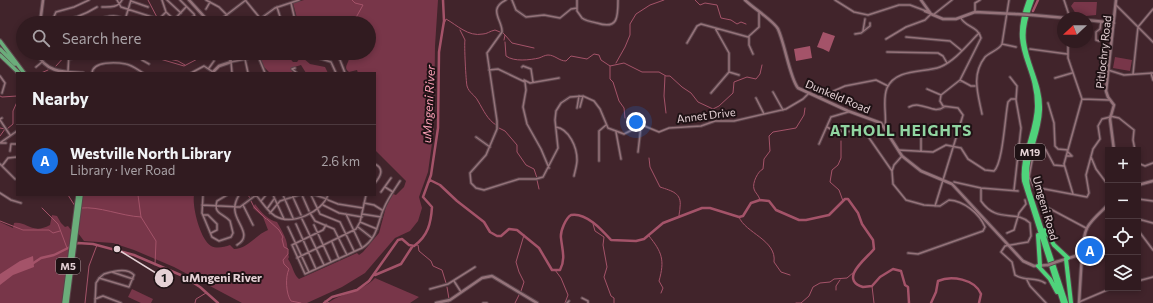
<!DOCTYPE html>
<html lang="en">
<head>
<meta charset="utf-8">
<style>
	:root { --surface:#311b20; --page:#392429; --text:#f1f3f6; --muted:#a8a1a5; --line:#4c393e; --accent:#1a73e8 }
	body { margin:0; font-family:Commissioner,sans-serif; background:var(--page); color:var(--text) }
	.controls { position:absolute; right:12px; bottom:12px; display:grid; overflow:hidden; border-radius:0px; box-shadow:0 2px 6px #0003 }
	.controls button { width:36px; height:36px; display:grid; place-items:center; padding:0; border:0; border-bottom:1px solid var(--line); background:var(--surface); color:var(--text); font:20px sans-serif }
	.compass { position:absolute; left:1057px; top:12px; width:36px; height:36px; border-radius:50%; background:var(--surface); box-shadow:0 2px 6px #0003; rotate:248deg }
	.you { position:absolute; left:636px; top:122px; width:14px; height:14px; margin:-10px; border:3px solid #fff; border-radius:50%; background:#1a73e8; box-shadow:0 0 0 6px #1a73e833 }
	.badge { display:grid; place-items:center; width:26px; height:26px; border-radius:50%; background:var(--accent); color:#fff; font-size:13px; font-weight:700 }
	.pin { position:absolute; translate:-50% -50%; border:2px solid #fff; box-shadow:0 1px 4px #0006 }
	.list { margin:0; padding:0; list-style:none }
	h2 { display:flex; justify-content:space-between; align-items:center; height:52px; margin:0; padding:0 16px; font-size:17px }
	h2 small { font-size:13px; font-weight:400; color:var(--muted) }
	.list li { display:grid; grid-template-columns:26px 1fr auto; gap:12px; align-items:center; box-sizing:border-box; height:72px; padding:0 16px; border-top:1px solid var(--line) }
	.list b { display:block; font-size:15px; white-space:nowrap }
	.list p { margin:0; font-size:13px; white-space:nowrap; color:var(--muted) }
	.list em { font-size:13px; font-style:normal; color:var(--muted) }
	.icon { flex:none; width:22px; height:22px; fill:none; stroke:currentColor; stroke-width:2; stroke-linecap:round; stroke-linejoin:round }
	.map { position:relative; flex:none; width:1153px; height:303px; overflow:hidden }
	.search { position:absolute; background:var(--surface); box-shadow:0 2px 6px #0003; left:16px; top:16px; width:360px; height:44px; display:flex; align-items:center; gap:10px; box-sizing:border-box; padding:0 14px; border-radius:22px; color:var(--muted); font-size:15px }
	.panel { position:absolute; background:var(--surface); box-shadow:0 2px 6px #0003; left:16px; top:72px; width:360px; height:124px; border-radius:0px }
	.map>svg:first-child { display:block }
	.green { fill:#783649 }
	.water { fill:#a45369 }
	.lines { fill:none; stroke-linecap:round; stroke-linejoin:round }
	.stream { stroke:#a45369; stroke-width:1 }
	.river { stroke:#a45369; stroke-width:2.5 }
	.minor-casing { stroke:#5b434a; stroke-width:3.5 }
	.tertiary-casing { stroke:#5b434a; stroke-width:4.5 }
	.secondary-casing { stroke:#5b434a; stroke-width:4.5 }
	.primary-casing { stroke:#5b434a; stroke-width:5.5 }
	.motorway-casing { stroke:#5b434a; stroke-width:6 }
	.minor { stroke:#95737a; stroke-width:1.5 }
	.tertiary { stroke:#95737a; stroke-width:2.5 }
	.secondary { stroke:#95737a; stroke-width:2.5 }
	.primary { stroke:#6bad7b; stroke-width:3.5 }
	.motorway { stroke:#4fd37b; stroke-width:4 }
	.tertiary-bridge-casing { stroke:#5b434a; stroke-width:4.5; stroke-linecap:butt }
	.secondary-bridge-casing { stroke:#5b434a; stroke-width:4.5; stroke-linecap:butt }
	.tertiary-bridge { stroke:#95737a; stroke-width:2.5 }
	.secondary-bridge { stroke:#95737a; stroke-width:2.5 }
	.labels { text-anchor:middle; dominant-baseline:central; stroke-width:4; stroke-linejoin:round; paint-order:stroke }
	.shield { fill:#1f1215; stroke:#aa989b; stroke-width:1 }
	.shield-label { font-size:10px; font-weight:bold; fill:#e5d1d5 }
	.street-label { font-size:11px; fill:#e5d1d5; stroke:#1f1215 }
	.water-label { font-size:12px; font-style:italic; fill:#fba0b6; stroke:#1f1215 }
	.district-label { font-size:15px; font-weight:bold; letter-spacing:1px; fill:#91d5a1; stroke:#1f1215 }
	.leader { fill:none; stroke:#e5d1d5; stroke-width:1.5 }
	.callout-dot { fill:#e5d1d5; stroke:#1f1215; stroke-width:1.5 }
	.mark-label { font-size:12px; text-anchor:middle; font-weight:bold; fill:#111 }
	.callout-label { font-size:12px; text-anchor:middle; font-weight:bold; fill:#e5d1d5; stroke:#1f1215; stroke-width:4; stroke-linejoin:round; paint-order:stroke }
</style>
</head>
<body>
<div class="map">
<svg width="1153" height="303" viewBox="0 0 1153 303">
	<rect width="100%" height="100%" fill="#41242b"/>
	<!-- green -->
	<path class="green" d="M304,0h134l-3,46 -1,83 -6,43 -9,25 3,11 -4,13 -8,10 -15,7 -30,35 -23,14 -35,16h-65l-68,-36 -40,-17 -21,-7 -29,-2 -6,-8 5,-38h111c-2,12 6,44 17,51 6,3 13,1 19,-1l4,4c13,0 23,-15 34,-19l-5,-13 -10,-9 2,-4c6,8 13,16 22,18 4,7 7,12 9,18 2,6 1,11 3,17l-1,2c5,7 5,15 11,20l58,-26 2,2 4,-3 16,-19 7,-26 7,-13 3,1 8,-8 2,-6 -31,-31v-77h-17l-1,-3 -8,2c-6,-4 -1,-8 0,-13l-3,-6h23v-30h-74l3,-1 -5,-19z
		M1074,2h23l-1,13 -10,1 -10,-2 -5,-8z
		M230,53h55l8,9h4l3,-4h3l7,6 15,3 3,6h-22l-5,-8 -10,3 2,5h-23l-6,-6 -5,-13 -24,6 -2,3 -5,1 4,-5z
		M1115,57l17,3 -2,11 -17,-3z
		M52,215l5,1 4,7 4,4 3,-1 3,4 -9,73h-62v-81l13,6 1,-5c13,-2 18,12 36,2z
		M375,278l44,19 -9,6h-82c15,-11 34,-11 47,-25z
		M132,289l21,10 -2,4h-10l-13,-6z"/>
	<!-- water -->
	<path class="water" d="M823,32l12,4 -6,16 -6,-3 2,-4 -2,4 -6,-2z
		M810,46l2,12 -16,3 -2,-12z
		M33,256l1,11 -21,8 -13,10v-11l20,-13z"/>
	<g class="lines">
		<!-- stream -->
		<path class="stream" d="M148,0l12,23
			M352,0l3,3 8,2 -10,18
			M695,0l5,5 5,-2 12,2 4,13 10,2 6,4 4,-2 5,2
			M333,23h8
			M444,24l2,-5c11,6 22,18 37,15 4,0 7,-3 12,-4l5,2
			M460,30l5,10c-1,4 1,42 2,46 2,7 8,9 11,15 6,10 9,18 18,24
			M503,33l2,2 -1,5
			M505,35l7,8 22,5
			M505,42l1,14c8,6 24,4 33,2 3,-1 6,-3 9,-3 7,0 11,6 18,6l5,-5 16,3 7,-5 5,1 2,5 9,6 14,-3 18,9h17l7,4h4l12,11 9,6 7,9 15,7 6,-3 14,-13 1,-11 13,-5 9,2 4,-5 2,-9
			M157,56l3,3 24,7 25,-13
			M160,57l18,4 7,4
			M236,58l3,-5
			M616,63l9,-16 5,-12v-11l6,-10 14,-9 14,-5
			M56,66l10,-11
			M610,66v13l3,3 6,19 5,7 1,10
			M41,73l7,-3
			M665,76l-1,20 2,17
			M0,96l2,1 15,-1
			M0,128l5,1 -5,7
			M499,128l6,3 12,14v7l9,13 8,4 3,9
			M7,129l6,-5v-13l4,-9
			M841,141v17l-3,7 -6,5 -2,12 9,8 4,11
			M649,158l1,9 10,20c12,4 22,6 20,20 0,4 -1,6 -1,9
			M537,180l2,9
			M68,195l7,11
			M138,195l3,22 15,24 -1,24
			M248,195l2,3
			M760,200c-1,-5 -5,-7 -6,-11 -2,-6 4,-18 9,-20l1,-10 6,-8 -1,-15 4,-4 23,-4 8,-13 1,-7
			M251,201l3,6 12,12
			M42,208l16,16 9,24
			M81,208c18,-2 40,8 60,9
			M739,217c6,16 38,23 35,45l7,10 9,3
			M267,219l12,11 4,7 -1,2 2,8 4,2v5l-5,6 1,4 5,5c-4,8 -3,25 2,32l10,2
			M0,221l23,9h26l4,3 7,-2
			M593,224l2,7 9,6 -1,8 4,22 -3,10 7,19 3,2v5
			M649,236c13,16 16,24 10,45l4,7 -2,5
			M416,245h2l1,6 12,10 2,5 9,4 4,13
			M555,270l6,8 7,17 -3,8
			M872,286l2,17
			M447,287l2,12
			M836,290v-4l4,-6
			M521,291l3,-9 -5,-10 -3,-10 8,-27
			M325,301l4,2
			M85,303l4,-37 8,-21
			M195,303l1,-4 10,-6
			M448,303v-1
			M515,303l5,-10
			M796,303h5l8,-7 4,-9 7,-4 10,-1 4,-3 13,-1 7,-6"/>
		<!-- river -->
		<path class="river" d="M1033,11l5,-11
			M428,183l2,-3 10,5 17,16 27,21 6,10 7,4h4l8,-7 8,1 22,18 13,22h8c6,-11 2,-21 1,-32 -1,-7 5,-20 10,-23 15,-3 31,15 40,25l25,1 8,-2 19,-16 39,-15h8l29,9 4,-1 8,-13 9,-3 9,1 7,9 23,10h7l23,-5 16,-16h3l10,14 4,11 11,16 1,9c-7,9 -36,30 -11,38l9,-1 8,-9 13,-8 8,2 4,14 3,2 1,16
			M32,264l9,-6 13,-3 24,-12 15,1 41,11 49,21 17,11 18,16
			M375,275l26,-11 11,-17
			M324,303l8,-6 25,-7 12,-9 29,-41 4,-1 7,6 5,1c14,-10 17,-23 18,-39l-9,-10 8,-22 7,-47 1,-76 5,-31 -1,-21
			M931,303l5,-11 2,-11c13,-6 37,-2 43,13l-2,9"/>
		<defs>
			<path id="minor" d="M117,0l4,7 34,11
				M162,0l4,12 12,11
				M167,0l14,13
				M180,0l14,14 3,9
				M206,0l13,7 8,8
				M506,0c-19,9 -3,21 -4,32l-15,21 10,68v8l-11,26 -16,18 1,10 5,5 8,2 35,-11h17l7,-2 15,-29 -3,-28 1,-9 5,-8 9,-6 13,-1 11,5 6,8 8,19 16,6 18,-9 17,7 10,-4 32,-2 14,-5h19l52,-12 17,-10 6,-6
				M512,0l4,10 10,7 18,-2 16,3 11,-9 6,-1
				M577,0v11l5,7c4,3 10,4 15,5 21,7 21,-6 21,-23
				M835,0l19,12 14,3 31,-10h11l16,6
				M1064,0l6,18
				M131,1l17,6
				M246,1l18,22
				M291,3l4,17
				M1116,5l37,37
				M102,7c7,0 16,1 20,-7
				M277,7l5,16
				M206,9l4,-7
				M975,12v-9l5,-3
				M933,15l19,-15
				M161,17l5,-5
				M53,19c15,3 31,-4 44,-12
				M222,19l3,4
				M260,19l15,-11 24,-8
				M187,20l7,-4
				M1101,22l-1,7 -4,3v8l3,1 6,-3 7,1
				M51,23l5,-11 18,-5 15,-7
				M86,23c27,-9 25,-10 53,0
				M124,23l7,-23
				M171,23l15,-16
				M216,23l30,-23
				M863,31l2,-12
				M855,34l6,-1 9,-7v-3
				M749,36v9l4,9
				M906,37l44,4 11,9
				M886,39l20,-12 19,-7 6,-6
				M1068,42v16l14,41 -18,65 9,30
				M687,43l10,-17 4,-2 47,13 11,-10v-14
				M1002,44l7,-44
				M1002,44l14,3
				M1030,49l37,5
				M887,52l51,1 5,3 4,7
				M48,53l6,5
				M312,53l3,4 16,5 5,11
				M333,53l7,7 5,13
				M141,55l1,5 7,4
				M258,56l7,17
				M69,59l27,-5 27,-1 28,3 8,-3
				M245,59l3,14
				M36,67l6,-5
				M522,67l1,-1 8,3 2,13
				M209,68l5,-7
				M295,68l-3,1 5,4
				M489,70l9,-1 27,13 1,8 -3,17 4,17 14,25 8,19
				M1108,70l16,5 29,-2
				M68,71l1,-18
				M729,72l10,3
				M92,73c1,-12 24,-11 34,-9 6,1 12,6 17,9
				M191,73l13,-7 9,6
				M232,73l-1,-11 45,-9
				M1151,73l2,7
				M1133,74l5,-47 15,-18
				M0,76l5,7 -3,10
				M1010,77l7,9 -1,14 5,28 -7,62
				M1055,78l17,-5
				M524,80l6,3 29,-5
				M960,80l21,-42c-3,-12 -16,-11 -20,-20
				M927,89l14,6
				M773,92l10,18
				M711,93l18,-21v-19l-14,-25
				M820,97l25,-11 31,-6 12,6
				M756,98l8,16
				M1082,99l27,1
				M1048,103l6,20 1,23 3,3 10,1
				M580,107l3,-11
				M909,107c13,-7 24,8 35,0
				M577,108l2,-12
				M982,114c-4,-20 -11,-39 3,-57 5,-5 14,-7 17,-13
				M1110,116l9,2 15,12 -1,10 2,10
				M0,119l2,-1
				M0,120l10,15
				M556,127c13,2 21,20 21,33 0,5 -2,11 -3,16
				M827,127l7,4 31,1 27,39 2,-6 8,-9
				M885,128c2,-13 -3,-28 2,-40 9,-20 37,-15 53,-21 15,-6 28,-23 39,-34
				M918,130l3,6v15
				M838,131l8,-6
				M616,132l5,27
				M832,136l4,-5
				M476,137l14,10
				M0,143l17,-12
				M1,143h5
				M819,144l12,-27 17,-5
				M1038,145l8,5 8,15 10,1
				M898,150l35,2 13,-7 15,3 7,11 17,11 9,1c9,-8 11,-55 14,-69l3,-3h5
				M10,151l1,-7h6
				M638,152l3,-26
				M1033,156l-4,21 5,10 53,10 2,-4 -3,-18 7,-26 7,-10 -2,-13 4,-7 8,-2
				M1066,156h6l-5,-5
				M1091,157l5,12 12,16
				M599,161v-30l7,-6
				M1138,163l7,3 8,-3
				M0,164l15,15
				M375,164c10,5 5,13 0,19
				M2,166l6,-8 9,-1
				M892,171l1,13 13,16 18,5 16,1 9,-6c15,1 30,13 36,27l-2,4 -65,23 -10,-1
				M954,182l27,6 37,3
				M385,187l8,5
				M981,188v13c16,23 34,8 49,22l1,13 -3,6 -23,4 -4,6 11,10 3,13c12,7 19,1 30,8
				M381,192l10,-14
				M0,193l11,7 10,3
				M203,195l-1,18 10,24 7,4 12,-4 2,-4 -3,-12c-7,-8 -17,-7 -13,-20l10,-6
				M256,195c6,7 11,16 19,21 17,10 47,-4 53,-21
				M273,195l11,24
				M283,195l10,23
				M292,195l9,20
				M302,195l7,16
				M311,195l9,19 20,8 14,29
				M315,195l12,4
				M1138,199l15,2
				M328,200l10,4 25,4
				M261,201l5,-6
				M364,203l10,2 8,5
				M1041,204l45,24
				M202,205l38,2 16,-12
				M243,205l10,20
				M323,205l16,8 23,4
				M935,206l28,-91 -5,-7 -15,-2 -3,-5 1,-6 19,-15 11,6h4
				M267,209l7,-10
				M270,213l10,-12 19,-6
				M310,213l5,8 19,8 13,26
				M346,214l16,34
				M362,214l19,3
				M203,215h5l9,9v6l-6,3
				M302,219l22,46
				M1138,219l15,4
				M360,222l17,7
				M296,224l20,45
				M314,225l17,37
				M326,225l-3,5 -31,15 13,29 57,-26c16,-10 15,-25 22,-40 4,-10 11,-19 16,-27
				M288,227l21,45
				M358,227l14,11
				M1138,230l15,20
				M1007,233l7,-3 5,-17 7,-9 -1,-4
				M332,242l7,17
				M237,245c16,-9 -1,-22 -2,-34 -1,-6 1,-11 4,-16
				M1082,254h26
				M297,258l59,-29 4,-7 6,-27
				M112,272l21,7
				M1027,280l3,6 16,17
				M454,281l7,11
				M1138,281l15,-4
				M430,289l18,-5 27,-17
				M582,298l6,3v2
				M95,299l8,-3 18,7
				M1079,302l33,-14
				M95,303l1,-20c2,-4 5,-7 8,-9 9,-3 23,-7 30,1l-5,12 -30,-9
				M483,303h4
				M567,303l2,-2"/>
			<path id="tertiary" d="M189,0l21,23
				M921,0l10,14 12,5h13l19,-7 40,2
				M925,11l5,2
				M1032,15l34,3
				M1087,20l27,3
				M40,23l3,-23
				M37,53c9,20 27,19 46,20
				M212,73l7,-7 12,-4 -3,-9
				M1114,150l-4,-31 4,-14 -6,-8 -2,-6 10,-91
				M436,303l14,-3 32,-22 10,-2 45,27
				M1079,303l3,-49"/>
			<path id="secondary" d="M745,0c8,8 29,21 33,29 7,15 12,50 20,59l50,23 33,12 21,33 19,15 31,13 71,77 11,5 14,-1
				M1138,185l15,-4
				M1056,262l26,-8c2,-29 6,-30 26,-49"/>
			<path id="primary" d="M0,41l24,32
				M0,49l15,15
				M0,55l19,18
				M64,303l14,-108
				M67,303l14,-108"/>
			<path id="motorway" d="M1029,0c-20,52 8,61 8,106 0,26 -16,49 -13,75l39,122
				M1032,0c-5,14 -10,27 -8,42 3,24 17,43 16,68 -1,30 -19,50 -11,81l37,112
				M1045,230l9,15 14,13
				M1038,235l2,31
				M1066,259l5,44
				M1038,266l12,13 7,13"/>
		</defs>
		<!-- minor casing -->
		<use href="#minor" class="minor-casing"/>
		<!-- tertiary casing -->
		<use href="#tertiary" class="tertiary-casing"/>
		<!-- secondary casing -->
		<use href="#secondary" class="secondary-casing"/>
		<!-- primary casing -->
		<use href="#primary" class="primary-casing"/>
		<!-- motorway casing -->
		<use href="#motorway" class="motorway-casing"/>
		<!-- minor -->
		<use href="#minor" class="minor"/>
		<!-- tertiary -->
		<use href="#tertiary" class="tertiary"/>
		<!-- secondary -->
		<use href="#secondary" class="secondary"/>
		<!-- primary -->
		<use href="#primary" class="primary"/>
		<!-- motorway -->
		<use href="#motorway" class="motorway"/>
		<defs>
			<path id="tertiary-bridge" d="M1015,14l17,1"/>
			<path id="secondary-bridge" d="M1048,265l8,-3"/>
		</defs>
		<!-- tertiary-bridge casing -->
		<use href="#tertiary-bridge" class="tertiary-bridge-casing"/>
		<!-- secondary-bridge casing -->
		<use href="#secondary-bridge" class="secondary-bridge-casing"/>
		<!-- tertiary-bridge -->
		<use href="#tertiary-bridge" class="tertiary-bridge"/>
		<!-- secondary-bridge -->
		<use href="#secondary-bridge" class="secondary-bridge"/>
	</g>
	<g class="labels">
		<!-- shield labels -->
		<g class="shield">
			<rect x="1015" y="144" width="30" height="16" rx="3"/>
			<rect x="56" y="258" width="24" height="16" rx="3"/>
		</g>
		<g class="shield-label">
			<text x="1030" y="152">M19</text>
			<text x="68" y="266">M5</text>
		</g>
		<!-- street labels -->
		<g class="street-label">
			<text transform="translate(1103 52) rotate(-84)">Pitlochry Road</text>
			<text transform="translate(838 96) rotate(23)">Dunkeld Road</text>
			<text transform="translate(706 115) rotate(-7)">Annet Drive</text>
			<text transform="translate(1046 208) rotate(74)">Umgeni Road</text>
		</g>
		<!-- water labels -->
		<g class="water-label">
			<text transform="translate(428 104) rotate(-87)">uMngeni River</text>
		</g>
		<!-- district labels -->
		<g class="district-label">
			<text x="901" y="130">ATHOLL HEIGHTS</text>
		</g>
	</g>
	<!-- callouts -->
	<path class="leader" d="M117 249L164 278"/>
	<g class="callout-dot">
		<circle cx="117" cy="249" r="4"/>
		<circle cx="164" cy="278" r="10"/>
	</g>
	<g class="mark-label">
		<text x="164" y="282">1</text>
	</g>
	<g class="callout-label">
		<text x="222" y="282">uMngeni River</text>
	</g>
</svg>
<div class="controls">
<button>+</button>
<button>−</button>
<button><svg class="icon" aria-label="locate" viewBox="0 0 24 24"><circle cx="12" cy="12" r="6"/><path d="M12 2v4M12 18v4M2 12h4M18 12h4"/></svg></button>
<button><svg class="icon" aria-label="layers" viewBox="0 0 24 24"><path d="M12 4l9 5-9 5-9-5zM3 14l9 5 9-5"/></svg></button>
</div>
<svg class="compass" viewBox="-18 -18 36 36"><path d="M0-13l5 13h-10z" fill="#e53935"/><path d="M0 13l5-13h-10z" fill="#a8a1a5"/></svg>
<div class="you"></div>
<div class="pin badge" style="left:1090px;top:251px">A</div>
<div class="search"><svg class="icon" aria-label="search" viewBox="0 0 24 24"><circle cx="10" cy="10" r="6"/><path d="M15 15l6 6"/></svg>Search here</div>
<section class="panel">
<h2>Nearby<small></small></h2>
<ul class="list">
<li><span class="badge">A</span><div><b>Westville North Library</b><p>Library · Iver Road</p></div><em>2.6 km</em></li>
</ul>
</section>
</div>
</body>
</html>
